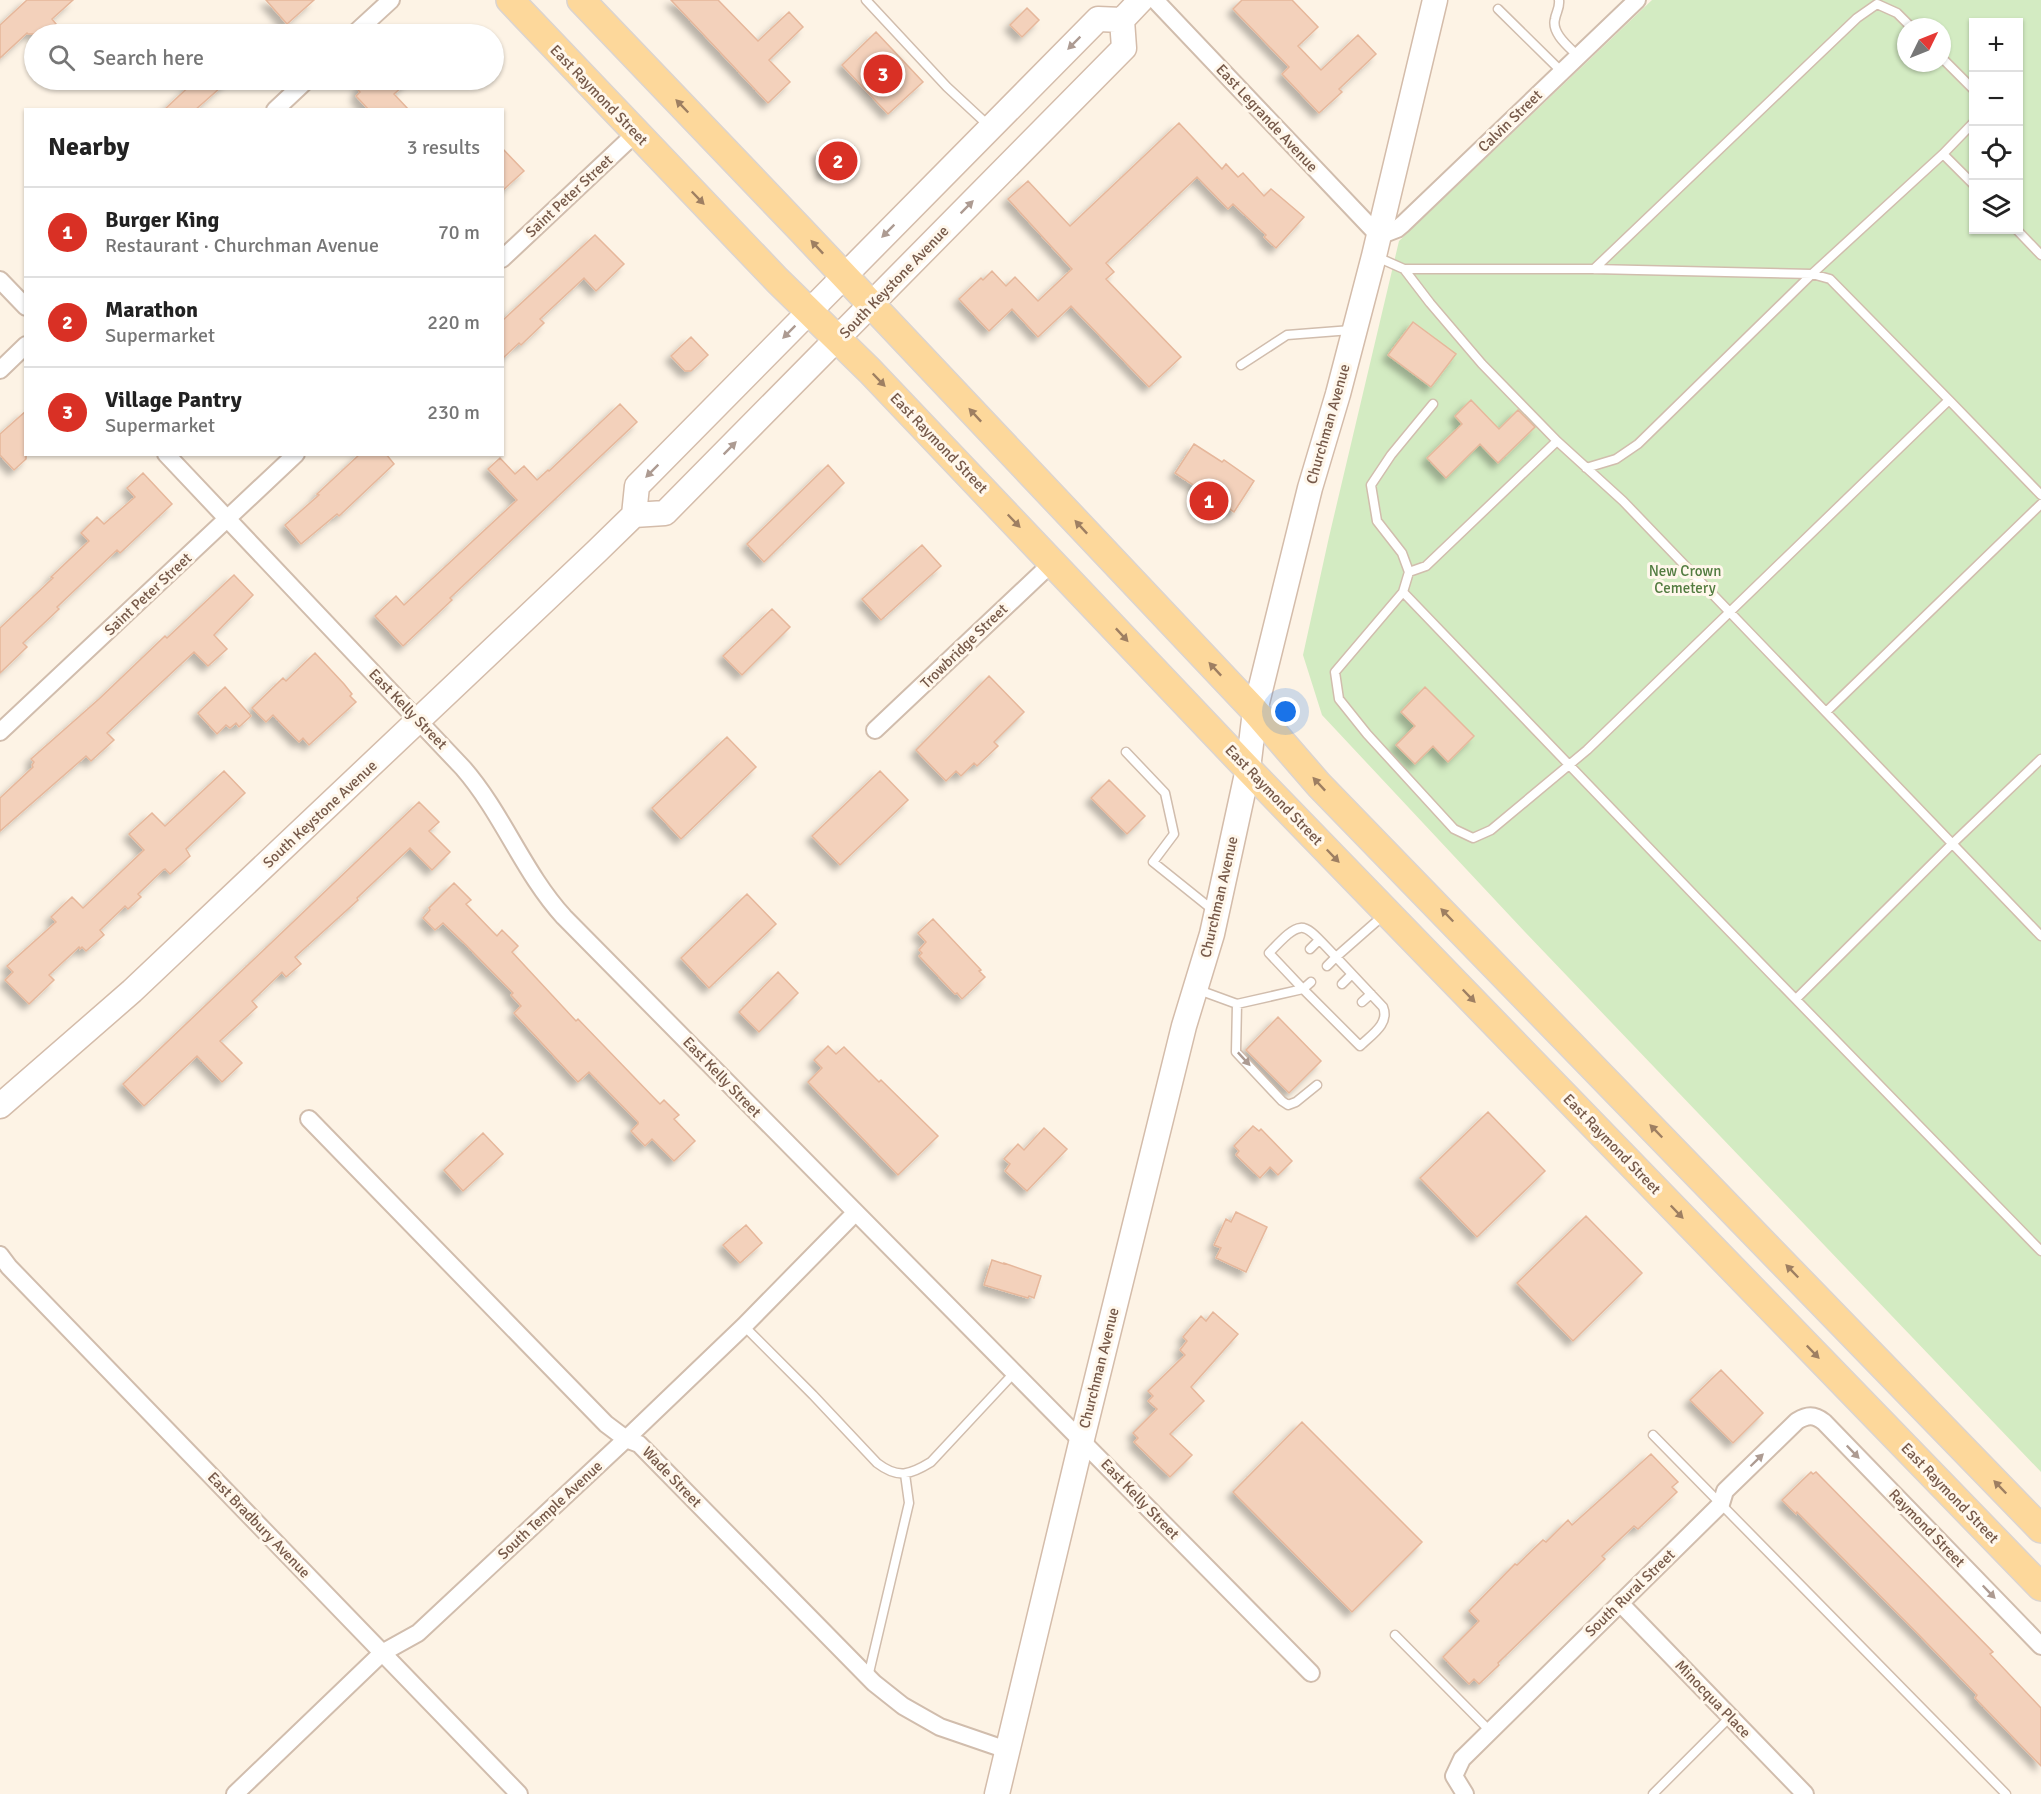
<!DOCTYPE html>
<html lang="en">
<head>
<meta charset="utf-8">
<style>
	:root { --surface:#fff; --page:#f6f6f6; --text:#222; --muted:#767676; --line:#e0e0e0; --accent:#d93025 }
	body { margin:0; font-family:Signika,sans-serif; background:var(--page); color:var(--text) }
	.controls { position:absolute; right:18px; top:18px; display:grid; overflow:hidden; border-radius:0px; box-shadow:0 2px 4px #0004 }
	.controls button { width:54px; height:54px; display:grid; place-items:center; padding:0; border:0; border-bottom:2px solid var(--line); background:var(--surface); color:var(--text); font:30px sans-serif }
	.compass { position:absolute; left:1897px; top:18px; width:54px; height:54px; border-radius:50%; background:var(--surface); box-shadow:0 2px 4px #0004; rotate:47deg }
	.you { position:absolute; left:1286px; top:712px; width:21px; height:21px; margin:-15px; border:4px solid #fff; border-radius:50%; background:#1a73e8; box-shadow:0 0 0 9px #1a73e833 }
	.badge { display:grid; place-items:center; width:39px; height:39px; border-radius:50%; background:var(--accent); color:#fff; font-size:20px; font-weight:700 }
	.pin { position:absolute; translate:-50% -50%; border:3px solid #fff; box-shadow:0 2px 6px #0006 }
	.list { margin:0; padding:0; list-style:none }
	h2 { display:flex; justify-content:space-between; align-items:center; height:78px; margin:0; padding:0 24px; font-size:26px }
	h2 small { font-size:20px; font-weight:400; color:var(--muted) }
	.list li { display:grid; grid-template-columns:39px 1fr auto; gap:18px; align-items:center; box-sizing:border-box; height:90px; padding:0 24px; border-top:2px solid var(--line) }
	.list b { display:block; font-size:22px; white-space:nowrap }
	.list p { margin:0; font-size:20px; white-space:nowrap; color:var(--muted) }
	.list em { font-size:20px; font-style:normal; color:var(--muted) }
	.icon { flex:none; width:33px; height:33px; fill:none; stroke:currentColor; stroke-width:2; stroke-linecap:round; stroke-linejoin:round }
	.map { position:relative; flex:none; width:2041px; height:1794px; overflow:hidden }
	.search { position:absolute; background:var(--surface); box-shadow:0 2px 4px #0004; left:24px; top:24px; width:480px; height:66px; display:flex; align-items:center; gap:15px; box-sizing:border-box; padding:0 21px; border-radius:33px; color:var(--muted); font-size:22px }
	.panel { position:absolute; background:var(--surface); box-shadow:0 2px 4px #0004; left:24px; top:108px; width:480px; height:348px; border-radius:0px }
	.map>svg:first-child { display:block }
	.green { fill:#d3ebc2; fill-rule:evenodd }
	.building { fill:#f3d1bb; stroke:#e6b79b; stroke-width:1.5; filter:url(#shadow) }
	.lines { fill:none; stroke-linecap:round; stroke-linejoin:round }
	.service-casing { stroke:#d1bdad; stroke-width:11 }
	.minor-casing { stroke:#d1bdad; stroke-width:20 }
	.secondary-casing { stroke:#d4bcaa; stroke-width:27 }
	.primary-casing { stroke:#dbd4d0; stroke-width:30 }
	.service { stroke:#fff; stroke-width:8 }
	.minor { stroke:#fff; stroke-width:16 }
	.secondary { stroke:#fff; stroke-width:24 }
	.primary { stroke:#fdd89b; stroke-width:27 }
	.oneway { fill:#ad9b92 }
	.oneway2 { fill:#9e7f62 }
	.labels { text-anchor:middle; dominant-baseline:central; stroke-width:6; stroke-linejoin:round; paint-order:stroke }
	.street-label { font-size:15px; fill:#765949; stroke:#fff7eb }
	.park-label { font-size:15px; fill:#537c41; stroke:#fff7eb }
</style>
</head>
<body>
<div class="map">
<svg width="2041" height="1794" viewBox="0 0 2041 1794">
	<defs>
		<filter id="shadow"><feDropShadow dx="-5.5" dy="5.5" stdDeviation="3" flood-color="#0004"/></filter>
	</defs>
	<rect width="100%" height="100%" fill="#fdf3e5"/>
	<!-- green -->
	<path class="green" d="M1652,0h389v1472l-516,-540 -203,-217 -19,-60 26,-118 70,-296zM1974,22h44v208h-44zM1906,27h36v36h-36z"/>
	<!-- building -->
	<path class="building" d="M27,0h46l-21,19 4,5 -11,10h-17l-1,-1 -27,25v-33z
		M266,0h48l-27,24z
		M671,0h47l40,41 31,-29 14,15 -34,33 21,22 -22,21z
		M1242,0h50l26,27 -20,19 23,24 37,-35 18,19 -37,35 3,3 -23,21 -37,-39 7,-7 -56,-58z
		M1027,8l12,12 -17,17 -12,-12z
		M876,32l47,50 -35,32 -46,-49z
		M196,80h33l-34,30h-31z
		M367,80h43l-16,14 15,16h-40l-13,-14 4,-4 -3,-3z
		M1179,123l43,46 4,-5 12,13 5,-4 21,23 7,-7 33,28 -28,31 -12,-11 2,-2 -33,-31 -5,5 -31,-32 -91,86 8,9 -8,7 75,78 -32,30 -78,-81 -33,31 -26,-28 -23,22 -30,-32 22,-21 2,2 9,-9 14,15 9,-9 23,24 34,-32 -64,-70 20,-18 42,45z
		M854,146l4,23 -36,6 -4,-24z
		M502,148l22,23 -22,20z
		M595,235l29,29 -28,27 -12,-13 -44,41 4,4 -23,22 -2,-2 -17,16v-38z
		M1413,322l43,32 -25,33 -43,-32z
		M691,337l17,18 -17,16h-6l-14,-15z
		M1471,400l28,29 19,-19 17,17 -37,36 -18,-19 -34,34 -19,-20 35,-34 -7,-8z
		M620,404l17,18 -187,176 2,2 -49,46 -28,-30 21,-20 8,9 113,-105 -29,-31 12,-11 15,16 9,-8 13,14 11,-10 1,1z
		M26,411v48l-12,11 -14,-15v-21z
		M1194,444l28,18 2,-2 30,21 -20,31 -59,-39z
		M360,454h26l8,10 -55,52 -2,-2 -36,30 -16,-19 34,-30 -2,-1z
		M828,465l16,18 -80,79 -17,-18z
		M143,473l29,31 -52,49 -3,-3 -60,57 2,2 -36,34 4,4 -27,26v-45l53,-50 -2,-1 38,-36 -8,-8 16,-16 7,7 31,-27 -8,-9z
		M922,545l19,21 -60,54 -19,-21z
		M234,575l19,20 -39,40 13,14 -19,17 -14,-14 -87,81 7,7 -23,21 -5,-5 -86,75v-33l33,-31 -1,-2 2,-3 -3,-3 68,-60 66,-63 2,2z
		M772,609l18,18 -48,48 -19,-19z
		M315,653l29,31 8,10 -2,2 6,6 -47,43 -6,-7 -4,4 -26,-27 -7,7 -14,-14 31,-30 3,3z
		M989,676l35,36 -30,30 4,4 -21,20 -3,-3 -13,13 -5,-5 -10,10 -30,-31z
		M225,687l26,29 -12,11 -3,-4 -6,5 -4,-3 -9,9 -19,-21z
		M1425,687l49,49 -26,26 -15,-16 -18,18 -19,-19 19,-19 -14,-14z
		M727,737l29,30 -75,72 -29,-31z
		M224,771l21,22 -59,56 4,7 -20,18 -5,-5 -2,1 -25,24 3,3 -13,12 -3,-3 -25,24 4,5 -18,16 -4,-4 -2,2 -1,-2 -30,28 5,5 -25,24 -24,-24 8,-8 -6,-6 49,-44 -5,-5 21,-20 11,11 61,-58 -15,-16 23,-21 13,13z
		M880,771l28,29 -68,65 -28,-29z
		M1109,780l36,36 -18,18 -36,-36z
		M419,802l20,20 -10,9 21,21 -18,18 -22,-22 -53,50 1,2 -63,57 6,7 -15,13 -4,-5 -30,29 5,6 -37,34 22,22 -20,19 -25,-26 -53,50 -21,-22z
		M454,883l17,17 -5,4 29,30 2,2 5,-6 16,16 -6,6 64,69 2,-2 80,83 2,2 4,-4 15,15 -5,4 21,22 -21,20 -22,-22 -7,7 -14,-15 7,-7v-2l-49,-50 -11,10 -64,-69 7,-7 -10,-11 2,-2 -47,-48 -23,-22 -8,7 -12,-12 7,-8 -1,-2z
		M747,894l29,30 -67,64 -28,-30z
		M933,919l48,51 -2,1 6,6 -23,22 -5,-6 -2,1 -36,-38 3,-3 -3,-3 7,-8 -8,-9z
		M778,972l20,21 -39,39 -20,-20z
		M1278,1017l43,44 -32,32 -43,-43z
		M828,1046l8,8 8,-7 35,35 2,-2 57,56 -40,39 -90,-93 14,-14 -8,-8z
		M1488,1112l57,59 -68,66 -57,-59z
		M1253,1126l6,5 2,-2 31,32 -14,14 -8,-8 -10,11 -24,-23 3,-4 -5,-5z
		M1044,1128l23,21 -40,42 -22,-20 5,-7 -6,-5 14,-15 6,6z
		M483,1133l20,21 -40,37 -19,-21z
		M1236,1212l31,15 -21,45 -30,-14 5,-10 -7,-3 12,-26 5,3z
		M1586,1216l56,57 -69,68 -56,-58z
		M746,1225l16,18 -22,20 -17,-18z
		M992,1260l12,4v-1l37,13 -7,22 -5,-2 -1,2 -44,-13z
		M1213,1312l25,22 -47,53 13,14 -34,33 22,21 -22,22 -36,-35 4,-4 -5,-5 24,-24 -9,-8 5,-5 -5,-5 37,-36 -5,-5 7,-9 -4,-4 18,-21 5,5z
		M1721,1370l42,43 -30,30 -43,-43z
		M1302,1422l120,120 -70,70 -119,-120z
		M1651,1454l27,28 -6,5 5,5 -39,37 -4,-3 -32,30 3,3 -107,104 1,2 -20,19 -5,-5 -5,5 -26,-27 36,-36 -10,-10 46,-47 2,1 26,-25 3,2 22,-22 4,5z
		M1811,1472l2,2 3,-2 177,180 -3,2 51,54v58l-66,-68 2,-3 -56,-58 -124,-125 -1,2 -14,-14z"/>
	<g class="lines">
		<defs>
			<path id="service" d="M866,0l81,87 42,39
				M1559,0c1,8 -3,12 -4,19 -4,14 14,28 23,37
				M1498,9l64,63
				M1942,58l32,32
				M1943,154l31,31
				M2017,230l24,25
				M1377,257l27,12 26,34 52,61 75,77 -131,125 -17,6
				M1404,269h190l218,5 18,5 119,121
				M1594,269l263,-251 20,-14 20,9 14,14
				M1241,365l46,-30 64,-5
				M1433,404l-42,51 -20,30 6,36 25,32 7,19 -6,20 -68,80 4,27 28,35 87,95 19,9 18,-8 96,-80 362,-350 92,95
				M1557,441l66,60 418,435
				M1586,468l30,-9 22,-15 174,-170 131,-120 31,-32
				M1403,592l294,306 344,353
				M1826,712l215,-208
				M1126,752l39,41 9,41 -21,28 61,49
				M1310,949l9,-9
				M1311,982l-8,7 -34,-36c35,-37 33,-31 67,4l-9,9
				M1342,984l10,-10
				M1196,989l41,15 66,-15 57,57c11,-11 30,-22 23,-39l-47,-50 49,-43
				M1796,999l157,-156 88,-84
				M1362,1002l9,-8
				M1237,1004l-1,48 46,49 6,4 8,-3 21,-17
				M744,1326l69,69 64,68c21,16 33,12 54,-1l83,-89
				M1653,1435l353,359
				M1395,1635l95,96
				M868,1677l41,-174 -4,-29
				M1653,1794l77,-77"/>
			<path id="minor" d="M1155,0l224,236 18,-7 6,-5 234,-224
				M354,34l37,-34
				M275,110l32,-30
				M502,259l134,-126
				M0,280l26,27
				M0,370l26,-25
				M166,454l297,314c40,46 60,104 101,149l747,756
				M875,730l178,-168
				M0,732l296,-278
				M309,1119l297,305 20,15 13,5 235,239 29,23 37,21 67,23
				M0,1255l9,12 510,527
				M1620,1603l185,191
				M235,1794l147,-141 36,-20 208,-194 118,-113 111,-113
				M1465,1794l-11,-18 8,-17 259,-255 4,-13 72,-70c10,-6 17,-7 27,1l217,224"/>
			<path id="secondary" d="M634,515l31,-2 459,-465 -2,-28
				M0,1106l132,-115 464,-439 38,-37 3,-29 461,-467 24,1 19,-20
				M997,1794l85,-355 102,-413 28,-92 36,-165 7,-58 55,-223 28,-94 36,-138 61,-256"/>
			<path id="primary" d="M510,0l267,280 93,91 378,398 793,818
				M581,0l220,230 454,481 64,74 722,744"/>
		</defs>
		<!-- service casing -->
		<use href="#service" class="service-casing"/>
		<!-- minor casing -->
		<use href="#minor" class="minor-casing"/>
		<!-- secondary casing -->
		<use href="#secondary" class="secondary-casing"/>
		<!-- primary casing -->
		<use href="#primary" class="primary-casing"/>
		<!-- service -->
		<use href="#service" class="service"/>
		<!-- minor -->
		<use href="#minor" class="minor"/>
		<!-- secondary -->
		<use href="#secondary" class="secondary"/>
		<!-- primary -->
		<use href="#primary" class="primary"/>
	</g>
	<!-- one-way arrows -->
	<defs><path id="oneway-solid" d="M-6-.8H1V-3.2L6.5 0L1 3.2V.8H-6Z" transform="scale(1.5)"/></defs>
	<g class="oneway">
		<use href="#oneway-solid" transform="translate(1074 43) rotate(135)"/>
		<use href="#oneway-solid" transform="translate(967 207) rotate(-45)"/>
		<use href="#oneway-solid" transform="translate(888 231) rotate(135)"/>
		<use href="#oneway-solid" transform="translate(789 332) rotate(135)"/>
		<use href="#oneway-solid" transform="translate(730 448) rotate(-45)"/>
		<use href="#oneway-solid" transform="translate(652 471) rotate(135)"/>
		<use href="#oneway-solid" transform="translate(1244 1059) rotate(47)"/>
		<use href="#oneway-solid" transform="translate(1853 1452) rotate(46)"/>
		<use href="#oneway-solid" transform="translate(1757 1460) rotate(-44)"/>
		<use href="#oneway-solid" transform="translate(1989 1592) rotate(46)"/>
	</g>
	<g class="oneway2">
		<use href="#oneway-solid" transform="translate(682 106) rotate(-134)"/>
		<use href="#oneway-solid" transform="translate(698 198) rotate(46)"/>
		<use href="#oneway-solid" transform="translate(817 247) rotate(-133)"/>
		<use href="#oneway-solid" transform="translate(879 380) rotate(46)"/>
		<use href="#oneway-solid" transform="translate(975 415) rotate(-133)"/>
		<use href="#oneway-solid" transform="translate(1014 521) rotate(46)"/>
		<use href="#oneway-solid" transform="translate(1081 527) rotate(-133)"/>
		<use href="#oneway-solid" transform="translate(1122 635) rotate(47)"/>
		<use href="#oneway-solid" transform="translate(1215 669) rotate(-133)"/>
		<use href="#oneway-solid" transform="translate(1319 784) rotate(-133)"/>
		<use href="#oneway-solid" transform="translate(1333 856) rotate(46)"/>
		<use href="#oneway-solid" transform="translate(1447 915) rotate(-134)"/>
		<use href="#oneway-solid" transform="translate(1469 996) rotate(46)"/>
		<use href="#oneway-solid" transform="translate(1656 1131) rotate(-134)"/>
		<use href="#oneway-solid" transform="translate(1677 1212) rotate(46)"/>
		<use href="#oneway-solid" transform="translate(1792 1271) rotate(-134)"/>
		<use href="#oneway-solid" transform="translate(1813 1352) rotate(46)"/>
		<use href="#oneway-solid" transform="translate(2000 1487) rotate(-134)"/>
	</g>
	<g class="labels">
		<!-- street labels -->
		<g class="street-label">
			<text transform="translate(599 95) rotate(46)">East Raymond Street</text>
			<text transform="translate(1267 118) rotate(47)">East Legrande Avenue</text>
			<text transform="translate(1510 121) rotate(-44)">Calvin Street</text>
			<text transform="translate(569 196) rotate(-43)">Saint Peter Street</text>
			<text transform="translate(894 282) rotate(-46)">South Keystone Avenue</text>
			<text transform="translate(1328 424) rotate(-74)">Churchman Avenue</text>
			<text transform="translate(939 443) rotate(46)">East Raymond Street</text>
			<text transform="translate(148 594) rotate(-43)">Saint Peter Street</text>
			<text transform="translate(964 646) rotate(-44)">Trowbridge Street</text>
			<text transform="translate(408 709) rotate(46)">East Kelly Street</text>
			<text transform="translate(1274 795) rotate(46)">East Raymond Street</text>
			<text transform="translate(320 814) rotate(-43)">South Keystone Avenue</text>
			<text transform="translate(1219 897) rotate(-77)">Churchman Avenue</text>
			<text transform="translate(722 1077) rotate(46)">East Kelly Street</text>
			<text transform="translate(1612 1144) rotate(46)">East Raymond Street</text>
			<text transform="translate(1099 1368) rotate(-76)">Churchman Avenue</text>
			<text transform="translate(672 1477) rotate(46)">Wade Street</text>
			<text transform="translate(1950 1493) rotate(46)">East Raymond Street</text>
			<text transform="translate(1140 1499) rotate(46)">East Kelly Street</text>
			<text transform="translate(550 1510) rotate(-43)">South Temple Avenue</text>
			<text transform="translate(259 1525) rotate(46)">East Bradbury Avenue</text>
			<text transform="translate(1927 1528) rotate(46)">Raymond Street</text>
			<text transform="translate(1630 1593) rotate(-44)">South Rural Street</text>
			<text transform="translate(1713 1699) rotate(46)">Minocqua Place</text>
		</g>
		<!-- park labels -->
		<g class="park-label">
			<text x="1685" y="571">New Crown<tspan x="1685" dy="17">Cemetery</tspan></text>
		</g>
	</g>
</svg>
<div class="controls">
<button>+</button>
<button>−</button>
<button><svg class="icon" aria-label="locate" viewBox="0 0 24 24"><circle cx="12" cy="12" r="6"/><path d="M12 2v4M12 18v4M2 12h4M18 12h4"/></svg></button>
<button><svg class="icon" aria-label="layers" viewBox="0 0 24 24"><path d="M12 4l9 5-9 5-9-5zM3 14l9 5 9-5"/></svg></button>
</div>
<svg class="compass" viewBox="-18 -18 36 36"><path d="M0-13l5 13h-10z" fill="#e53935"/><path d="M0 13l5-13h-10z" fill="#767676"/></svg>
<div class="you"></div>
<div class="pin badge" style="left:1209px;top:501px">1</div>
<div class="pin badge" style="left:838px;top:161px">2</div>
<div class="pin badge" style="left:883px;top:74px">3</div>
<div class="search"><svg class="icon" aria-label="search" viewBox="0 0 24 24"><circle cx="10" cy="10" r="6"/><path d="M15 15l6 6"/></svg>Search here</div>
<section class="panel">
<h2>Nearby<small>3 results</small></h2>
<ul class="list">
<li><span class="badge">1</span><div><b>Burger King</b><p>Restaurant · Churchman Avenue</p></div><em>70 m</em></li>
<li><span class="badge">2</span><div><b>Marathon</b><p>Supermarket</p></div><em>220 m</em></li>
<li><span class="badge">3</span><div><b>Village Pantry</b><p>Supermarket</p></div><em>230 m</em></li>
</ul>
</section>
</div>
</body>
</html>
